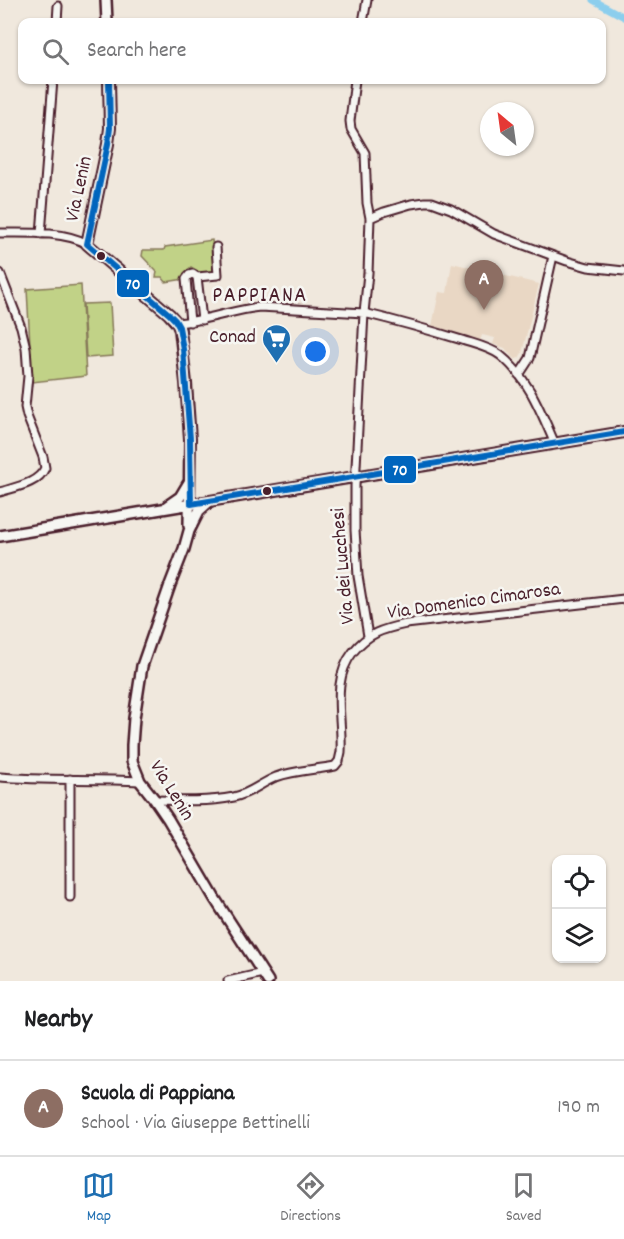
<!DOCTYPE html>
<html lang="en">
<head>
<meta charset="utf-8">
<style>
	:root { --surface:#fff; --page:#f6f6f6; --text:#202124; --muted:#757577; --line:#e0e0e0; --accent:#1f6fb2 }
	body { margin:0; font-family:Dekko,sans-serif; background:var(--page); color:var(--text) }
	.controls { position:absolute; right:18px; bottom:18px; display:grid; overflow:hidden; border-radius:12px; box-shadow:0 2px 4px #0004 }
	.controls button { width:54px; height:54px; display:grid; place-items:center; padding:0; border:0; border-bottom:2px solid var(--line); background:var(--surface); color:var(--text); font:30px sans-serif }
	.compass { position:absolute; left:480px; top:102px; width:54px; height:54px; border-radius:50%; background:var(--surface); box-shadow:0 2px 4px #0004; rotate:331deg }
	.you { position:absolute; left:316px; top:352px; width:21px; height:21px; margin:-15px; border:4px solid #fff; border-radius:50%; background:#1a73e8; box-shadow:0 0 0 9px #1a73e833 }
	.badge { display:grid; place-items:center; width:39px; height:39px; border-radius:50%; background:var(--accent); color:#fff; font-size:20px; font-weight:700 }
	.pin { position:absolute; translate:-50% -50px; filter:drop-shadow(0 2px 3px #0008) }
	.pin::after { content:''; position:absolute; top:32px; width:21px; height:18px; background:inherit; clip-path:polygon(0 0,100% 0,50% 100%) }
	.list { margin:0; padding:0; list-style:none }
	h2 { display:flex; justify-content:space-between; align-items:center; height:78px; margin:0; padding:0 24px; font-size:26px }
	h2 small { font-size:20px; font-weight:400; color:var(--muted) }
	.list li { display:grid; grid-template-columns:39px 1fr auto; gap:18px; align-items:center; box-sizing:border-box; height:96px; padding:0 24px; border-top:2px solid var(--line) }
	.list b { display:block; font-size:22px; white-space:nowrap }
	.list p { margin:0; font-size:20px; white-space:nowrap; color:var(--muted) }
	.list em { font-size:20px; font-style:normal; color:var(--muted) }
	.icon { flex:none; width:33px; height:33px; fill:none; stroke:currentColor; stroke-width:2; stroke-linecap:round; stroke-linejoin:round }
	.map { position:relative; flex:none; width:624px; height:981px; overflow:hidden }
	.search { position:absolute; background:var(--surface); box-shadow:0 2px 4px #0004; left:18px; right:18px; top:18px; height:66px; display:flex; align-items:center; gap:15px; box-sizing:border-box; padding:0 21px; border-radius:12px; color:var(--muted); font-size:22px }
	.sheet { height:174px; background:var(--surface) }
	nav { display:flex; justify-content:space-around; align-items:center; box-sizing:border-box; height:84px; border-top:2px solid var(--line); background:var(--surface); font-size:16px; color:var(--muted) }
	nav a { display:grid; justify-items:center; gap:3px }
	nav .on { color:var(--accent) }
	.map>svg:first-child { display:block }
	.built { fill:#e9d7c4 }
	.green { fill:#c1d287; stroke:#867859; stroke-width:1.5 }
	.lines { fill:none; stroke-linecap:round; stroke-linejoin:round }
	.canal { stroke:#8cceed; stroke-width:7 }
	.street-casing { stroke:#4a1f2b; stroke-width:11 }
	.secondary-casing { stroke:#4a1f2b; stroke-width:14 }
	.street { stroke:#f6f6f2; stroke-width:7 }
	.secondary { stroke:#f6f6f2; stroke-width:9 }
	.bus-1-casing { stroke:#f6f6f2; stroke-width:10 }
	.bus-1 { stroke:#0065bd; stroke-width:6 }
	.bus-dot { fill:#4a1f2b; stroke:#f6f6f2; stroke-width:2 }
	.labels { text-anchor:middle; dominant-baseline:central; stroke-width:5; stroke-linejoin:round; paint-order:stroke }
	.street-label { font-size:20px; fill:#4a1f2b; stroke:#f6f6f2 }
	.poi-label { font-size:20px; fill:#4a1f2b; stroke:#f6f6f2; text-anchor:end }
	.quarter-label { font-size:22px; letter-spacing:1.5px; fill:#4a1f2b; stroke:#f6f6f2 }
	.line-badge { stroke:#f6f6f2; stroke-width:2 }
	.badge-label { font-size:16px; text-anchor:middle; font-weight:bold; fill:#fff }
</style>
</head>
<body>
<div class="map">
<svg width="624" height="981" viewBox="0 0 624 981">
	<rect width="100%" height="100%" fill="#f0e8dd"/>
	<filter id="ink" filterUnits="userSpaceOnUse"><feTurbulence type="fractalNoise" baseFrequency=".0167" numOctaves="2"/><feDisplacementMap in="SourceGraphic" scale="12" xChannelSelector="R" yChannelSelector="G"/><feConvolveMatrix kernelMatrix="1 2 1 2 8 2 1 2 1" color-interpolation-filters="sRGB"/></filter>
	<g filter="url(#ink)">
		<!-- built -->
		<path class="built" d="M452,263l87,21 -17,69 -3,5 -3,1 -3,-1 -8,-10 -12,-4 2,-6 -13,-3 -2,6 -48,-15 7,-34 8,1z"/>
		<!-- green -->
		<path class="green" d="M212,240l3,33 -13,1 -11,-7 -7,6v6l-18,3 -4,-5h-6l1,-5 -15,-16 1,-6h21l1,-3z
			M81,285l5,91 -54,6 -5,-93z
			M110,303l3,53 -27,2 -3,-54z"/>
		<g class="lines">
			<!-- canal -->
			<path class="canal" d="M593,0l31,17"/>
			<defs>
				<path id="street" d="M57,22l1,-16
					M363,22l4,-22
					M355,80l-5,41 1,8 14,24 2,50 3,15
					M0,233c24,0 66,-2 87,11
					M41,234l12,-154
					M0,273l21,54 5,21 2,28 -3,31 2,9 16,41 2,11c-7,16 -30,19 -45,24
					M197,277l21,-2 -2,-28
					M190,322l-4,-43 3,-4 4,-1 4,3 5,43
					M177,323c29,-2 55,-13 83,-16l104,6 4,-40 2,-55 14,-6 27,-8 14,-2h7l19,7 43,25 73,27 21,6 36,4
					M519,375l11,-17 23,-102
					M368,636l-10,-60 -3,-46v-44l9,-173c33,8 65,17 98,27 12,4 27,7 38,15 28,22 41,57 55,89
					M0,777c47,4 94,1 140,4
					M70,779v118
					M155,800c27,1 53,2 79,-3 16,-3 27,-14 42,-20 19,-7 39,-7 59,-11l4,-5 2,-9c2,-35 -11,-70 12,-100 15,-19 30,-23 53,-28l218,-25
					M228,981l35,-8"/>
				<path id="secondary" d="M106,0l1,22
					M109,80l1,48 -2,16 -21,100 82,70 8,9 3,7 6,53 4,56 -1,87
					M209,502l-10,9 -10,20 -5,18 -14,36 -28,81 -8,52 -2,27v16l8,20 15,19 13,19 47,80 53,82
					M167,506l13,-9 9,-15
					M0,536l624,-104"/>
			</defs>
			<!-- street casing -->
			<use href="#street" class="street-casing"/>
			<!-- secondary casing -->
			<use href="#secondary" class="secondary-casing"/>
			<!-- street -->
			<use href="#street" class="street"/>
			<!-- secondary -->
			<use href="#secondary" class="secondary"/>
			<defs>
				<path id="bus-1" d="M109,80l1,48 -2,16 -21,100 82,70 6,6 4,7 4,22 7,90 1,65 433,-72"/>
			</defs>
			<!-- bus-1 casing -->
			<use href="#bus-1" class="bus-1-casing"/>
			<!-- bus-1 -->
			<use href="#bus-1" class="bus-1"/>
		</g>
	</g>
	<!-- icons -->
	<defs>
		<symbol id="supermarket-pin" viewBox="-11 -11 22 30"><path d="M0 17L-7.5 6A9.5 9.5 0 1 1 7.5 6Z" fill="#1f6fb2" stroke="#f6f6f2"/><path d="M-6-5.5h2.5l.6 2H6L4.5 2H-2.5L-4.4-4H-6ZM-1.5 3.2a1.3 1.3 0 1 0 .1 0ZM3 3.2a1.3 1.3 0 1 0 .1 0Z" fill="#fff"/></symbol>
	</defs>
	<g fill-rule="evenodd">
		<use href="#supermarket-pin" x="260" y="322" width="33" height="45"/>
	</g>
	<!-- markers -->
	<g class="bus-dot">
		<circle cx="101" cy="256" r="5"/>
		<circle cx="267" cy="491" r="5"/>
	</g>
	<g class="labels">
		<!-- street labels -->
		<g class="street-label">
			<text transform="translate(80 189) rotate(-78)">Via Lenin</text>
			<text transform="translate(344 566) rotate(-95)">Via dei Lucchesi</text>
			<text transform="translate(474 602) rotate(-8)">Via Domenico Cimarosa</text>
			<text transform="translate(171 791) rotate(58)">Via Lenin</text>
		</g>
		<!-- poi labels -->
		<g class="poi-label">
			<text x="256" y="338">Conad</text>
		</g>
		<!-- quarter labels -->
		<g class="quarter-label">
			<text x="260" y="296">PAPPIANA</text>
		</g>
	</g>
	<g class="line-badge">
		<rect x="116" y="269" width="34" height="29" rx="6" fill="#0065bd"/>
		<rect x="383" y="455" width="34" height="29" rx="6" fill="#0065bd"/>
	</g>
	<g class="badge-label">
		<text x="133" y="289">70</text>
		<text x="400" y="475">70</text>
	</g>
</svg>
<div class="controls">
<button><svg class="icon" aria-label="locate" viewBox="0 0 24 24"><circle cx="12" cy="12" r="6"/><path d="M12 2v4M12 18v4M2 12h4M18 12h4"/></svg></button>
<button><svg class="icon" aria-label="layers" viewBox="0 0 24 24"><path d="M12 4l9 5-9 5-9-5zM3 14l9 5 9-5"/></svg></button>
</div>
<svg class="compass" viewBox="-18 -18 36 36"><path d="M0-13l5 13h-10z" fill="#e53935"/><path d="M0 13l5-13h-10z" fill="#757577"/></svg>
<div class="you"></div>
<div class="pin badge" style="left:484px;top:310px;background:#8d6e63">A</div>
<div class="search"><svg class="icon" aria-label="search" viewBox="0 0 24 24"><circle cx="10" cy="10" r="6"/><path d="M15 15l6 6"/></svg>Search here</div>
</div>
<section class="sheet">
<h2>Nearby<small></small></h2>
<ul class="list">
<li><span class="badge" style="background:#8d6e63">A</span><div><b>Scuola di Pappiana</b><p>School · Via Giuseppe Bettinelli</p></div><em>190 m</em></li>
</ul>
</section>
<nav>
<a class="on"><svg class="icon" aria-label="map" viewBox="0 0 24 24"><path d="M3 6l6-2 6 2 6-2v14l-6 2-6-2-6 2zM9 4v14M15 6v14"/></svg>Map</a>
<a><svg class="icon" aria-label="directions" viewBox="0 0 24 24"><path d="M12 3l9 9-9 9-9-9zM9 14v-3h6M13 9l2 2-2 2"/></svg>Directions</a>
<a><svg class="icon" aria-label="saved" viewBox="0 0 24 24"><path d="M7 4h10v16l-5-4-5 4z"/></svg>Saved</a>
</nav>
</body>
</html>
